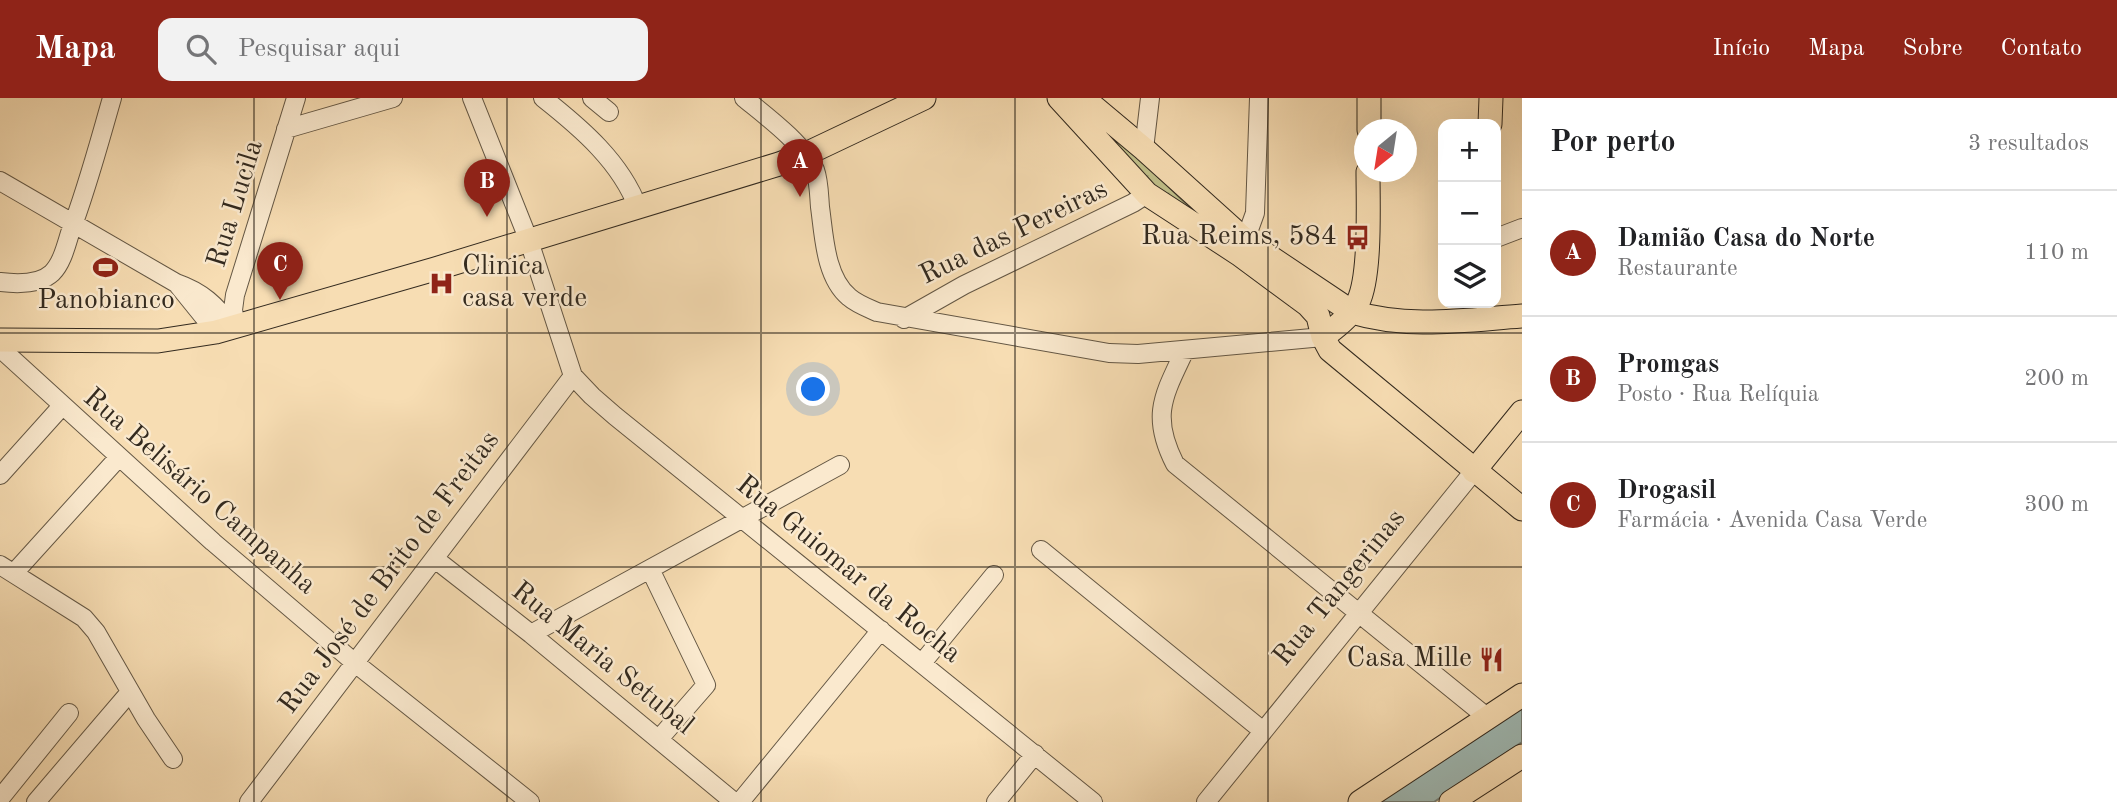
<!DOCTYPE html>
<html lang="pt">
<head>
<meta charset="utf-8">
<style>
	:root { --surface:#fff; --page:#f2f2f2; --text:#202124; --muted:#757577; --line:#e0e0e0; --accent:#8f2418 }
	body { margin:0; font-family:"Old Standard TT",serif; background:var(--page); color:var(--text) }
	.controls { position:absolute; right:21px; top:21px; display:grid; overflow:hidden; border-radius:14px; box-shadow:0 7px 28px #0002 }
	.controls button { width:63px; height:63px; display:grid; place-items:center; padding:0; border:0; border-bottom:2px solid var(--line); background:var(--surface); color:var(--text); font:35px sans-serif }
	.compass { position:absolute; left:1354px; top:21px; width:63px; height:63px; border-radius:50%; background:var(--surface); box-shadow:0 7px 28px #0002; rotate:210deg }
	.you { position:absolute; left:814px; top:292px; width:24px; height:24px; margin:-18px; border:5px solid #fff; border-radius:50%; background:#1a73e8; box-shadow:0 0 0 10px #1a73e833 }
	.badge { display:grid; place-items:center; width:46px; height:46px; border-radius:50%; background:var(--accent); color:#fff; font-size:23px; font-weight:700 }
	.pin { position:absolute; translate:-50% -58px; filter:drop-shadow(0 2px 4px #0008) }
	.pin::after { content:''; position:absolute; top:37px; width:24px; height:21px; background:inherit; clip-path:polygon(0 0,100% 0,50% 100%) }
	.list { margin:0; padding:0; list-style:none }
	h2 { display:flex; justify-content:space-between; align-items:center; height:91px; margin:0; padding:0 28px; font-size:30px }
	h2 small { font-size:23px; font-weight:400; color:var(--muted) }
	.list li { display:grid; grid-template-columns:46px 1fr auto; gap:21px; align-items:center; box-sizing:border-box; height:126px; padding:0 28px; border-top:2px solid var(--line) }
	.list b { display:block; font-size:26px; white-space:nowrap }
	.list p { margin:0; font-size:23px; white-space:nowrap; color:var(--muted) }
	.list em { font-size:23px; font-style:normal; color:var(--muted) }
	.icon { flex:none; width:38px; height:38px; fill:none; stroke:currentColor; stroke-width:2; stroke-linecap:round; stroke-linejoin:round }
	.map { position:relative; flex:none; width:1522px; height:704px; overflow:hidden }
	header { display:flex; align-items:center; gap:42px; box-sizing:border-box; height:98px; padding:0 35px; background:var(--accent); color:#fff }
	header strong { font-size:33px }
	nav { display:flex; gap:38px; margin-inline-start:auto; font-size:24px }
	.search { width:490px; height:63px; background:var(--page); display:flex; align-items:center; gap:18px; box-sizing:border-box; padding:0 24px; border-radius:14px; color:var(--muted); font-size:26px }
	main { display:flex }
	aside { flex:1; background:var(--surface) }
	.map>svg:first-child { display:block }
	.grass { fill:url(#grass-tufts); stroke:#7a7554; stroke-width:2 }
	.water { fill:#9fbab5; stroke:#748079; stroke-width:2 }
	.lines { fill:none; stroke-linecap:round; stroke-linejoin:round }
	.minor-casing { stroke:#645744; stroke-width:20 }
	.major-casing { stroke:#332a1f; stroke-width:25 }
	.minor { stroke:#fae9ce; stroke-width:18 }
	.major { stroke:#f7ddb3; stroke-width:23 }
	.grid { fill:none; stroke:#332a1f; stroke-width:2; stroke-opacity:0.55 }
	.labels { text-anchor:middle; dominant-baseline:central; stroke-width:5; stroke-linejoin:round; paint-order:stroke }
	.street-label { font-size:28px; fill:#332a1f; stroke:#fae9ce }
	.poi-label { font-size:28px; fill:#332a1f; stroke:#fae9ce; text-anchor:end }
</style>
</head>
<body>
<header>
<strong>Mapa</strong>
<div class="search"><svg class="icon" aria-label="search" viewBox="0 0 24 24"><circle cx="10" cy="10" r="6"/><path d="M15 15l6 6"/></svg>Pesquisar aqui</div>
<nav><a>Início</a><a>Mapa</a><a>Sobre</a><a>Contato</a></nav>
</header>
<main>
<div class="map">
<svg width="1522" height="704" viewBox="0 0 1522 704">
	<defs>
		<pattern id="grass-tufts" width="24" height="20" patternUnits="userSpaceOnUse" patternTransform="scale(1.75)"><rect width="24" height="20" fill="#c1c08a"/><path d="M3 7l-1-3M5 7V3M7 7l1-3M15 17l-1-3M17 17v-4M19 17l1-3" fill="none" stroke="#a6a577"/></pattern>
	</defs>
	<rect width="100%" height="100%" fill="#f7ddb3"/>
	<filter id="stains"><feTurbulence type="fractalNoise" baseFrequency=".00286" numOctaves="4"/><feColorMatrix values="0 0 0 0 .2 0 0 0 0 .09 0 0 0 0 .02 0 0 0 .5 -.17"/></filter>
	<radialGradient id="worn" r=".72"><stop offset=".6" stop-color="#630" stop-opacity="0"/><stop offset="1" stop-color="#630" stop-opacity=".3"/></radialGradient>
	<!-- grass -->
	<path class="grass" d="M1098,21l101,97 -35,-16 -62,-65z"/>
	<!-- water -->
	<path class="water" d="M1522,606v38l-88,60h-57z"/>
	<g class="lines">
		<defs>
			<path id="minor" d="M472,0l57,143 44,135 19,20 23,20 478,386
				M543,0c38,30 78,64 95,110
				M592,0l17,14
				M744,0c22,18 60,46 71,72 4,11 4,25 5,37 4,28 5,70 29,90 8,7 19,11 28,15l232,41 29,1 185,-17
				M286,31l107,-31
				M1144,51l6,-51
				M0,83l176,102c26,9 40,22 56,44
				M1496,140l26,-10
				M1242,151l13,-36 4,-115
				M0,184c16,2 39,3 52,-9 10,-10 14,-27 18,-40 17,-44 29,-90 42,-135
				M178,187l38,47
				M904,221l60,-34 169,-82 14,-9
				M236,228l-3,-16 2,-15 61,-197
				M0,250l213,194 142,121 175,139
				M1185,252c-21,45 -35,65 -10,114l313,254
				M0,377l62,-69
				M1041,452l222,181
				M435,461l96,75 203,168
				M0,467l84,53 12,14 50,87 27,40
				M650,471l56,116 -47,54
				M14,475l105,-116
				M531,536l309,-169
				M922,565l72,-88
				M2,698l67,-83
				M36,704l94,-110
				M249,704l324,-426
				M740,704l141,-172
				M996,704l39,-48
				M1206,704l268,-331"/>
			<path id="major" d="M1059,0l88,96 92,60 69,51 10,11 5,21 7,13 192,159
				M1083,0l61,51 102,92 106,71c56,17 113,8 170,4
				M1369,0v32
				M1490,26l1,-26
				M1323,239c12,-9 28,-21 35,-35 13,-26 10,-99 10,-130
				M0,242l158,1 58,-9 219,-63 344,-105 27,-10 118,-56
				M1474,373l48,-59
				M1360,704l162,-107
				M1451,704l71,-46"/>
		</defs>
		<!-- minor casing -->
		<use href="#minor" class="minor-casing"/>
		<!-- major casing -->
		<use href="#major" class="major-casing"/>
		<!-- minor -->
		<use href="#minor" class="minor"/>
		<!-- major -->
		<use href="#major" class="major"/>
	</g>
	<!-- grid -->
	<path class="grid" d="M254,0v704M507,0v704M761,0v704M1015,0v704M1268,0v704M0,235h1522M0,469h1522"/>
	<!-- icons -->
	<defs>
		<symbol id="bus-bare" viewBox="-9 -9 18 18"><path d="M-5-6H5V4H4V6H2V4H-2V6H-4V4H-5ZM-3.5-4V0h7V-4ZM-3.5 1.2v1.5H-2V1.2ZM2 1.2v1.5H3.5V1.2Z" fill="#8f2418" stroke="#fae9ce" stroke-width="2.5" paint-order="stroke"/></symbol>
		<symbol id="stadium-bare" viewBox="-9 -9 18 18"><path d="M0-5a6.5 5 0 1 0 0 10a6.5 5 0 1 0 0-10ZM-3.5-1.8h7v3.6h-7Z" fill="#8f2418" stroke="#fae9ce" stroke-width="2.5" paint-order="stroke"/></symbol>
		<symbol id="hospital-bare" viewBox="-9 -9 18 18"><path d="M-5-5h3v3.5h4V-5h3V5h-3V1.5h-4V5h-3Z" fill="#8f2418" stroke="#fae9ce" stroke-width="2.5" paint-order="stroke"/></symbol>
		<symbol id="restaurant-bare" viewBox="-9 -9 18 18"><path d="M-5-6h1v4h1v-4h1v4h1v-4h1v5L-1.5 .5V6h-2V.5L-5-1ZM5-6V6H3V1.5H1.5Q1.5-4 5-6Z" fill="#8f2418" stroke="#fae9ce" stroke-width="2.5" paint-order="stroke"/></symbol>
	</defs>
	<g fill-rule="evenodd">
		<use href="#bus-bare" x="1340" y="122" width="35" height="35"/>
		<use href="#stadium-bare" x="88" y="152" width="35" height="35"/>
		<use href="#hospital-bare" x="424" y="168" width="35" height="35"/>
		<use href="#restaurant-bare" x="1474" y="544" width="35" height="35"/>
	</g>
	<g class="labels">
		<!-- street labels -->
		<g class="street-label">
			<text transform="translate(236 106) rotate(-73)">Rua Lucila</text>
			<text transform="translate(1014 135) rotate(-26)">Rua das Pereiras</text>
			<text transform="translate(199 394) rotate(41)">Rua Belisário Campanha</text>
			<text transform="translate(848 472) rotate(39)">Rua Guiomar da Rocha</text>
			<text transform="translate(390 475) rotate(-53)">Rua José de Brito de Freitas</text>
			<text transform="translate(1340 490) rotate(-51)">Rua Tangerinas</text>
			<text transform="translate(602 561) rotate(39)">Rua Maria Setubal</text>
		</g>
		<!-- poi labels -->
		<g class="poi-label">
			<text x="1337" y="139">Rua Reims, 584</text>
			<text x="462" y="169" text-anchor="start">Clinica<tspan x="462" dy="32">casa verde</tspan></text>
			<text x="106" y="203" text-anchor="middle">Panobianco</text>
			<text x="1472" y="561">Casa Mille</text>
		</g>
	</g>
	<rect width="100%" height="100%" filter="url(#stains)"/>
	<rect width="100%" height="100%" fill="url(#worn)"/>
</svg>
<div class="controls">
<button>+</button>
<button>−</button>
<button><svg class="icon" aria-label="layers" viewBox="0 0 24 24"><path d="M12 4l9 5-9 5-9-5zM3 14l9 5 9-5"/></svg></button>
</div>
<svg class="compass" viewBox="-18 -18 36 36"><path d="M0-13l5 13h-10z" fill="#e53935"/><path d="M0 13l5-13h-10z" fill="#757577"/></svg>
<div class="you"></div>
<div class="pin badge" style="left:800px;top:99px">A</div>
<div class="pin badge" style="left:487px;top:119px">B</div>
<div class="pin badge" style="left:280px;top:202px">C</div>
</div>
<aside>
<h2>Por perto<small>3 resultados</small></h2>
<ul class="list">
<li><span class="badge">A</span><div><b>Damião Casa do Norte</b><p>Restaurante</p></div><em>110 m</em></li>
<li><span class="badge">B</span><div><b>Promgas</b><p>Posto · Rua Relíquia</p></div><em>200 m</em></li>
<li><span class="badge">C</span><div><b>Drogasil</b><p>Farmácia · Avenida Casa Verde</p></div><em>300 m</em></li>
</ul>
</aside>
</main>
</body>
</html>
